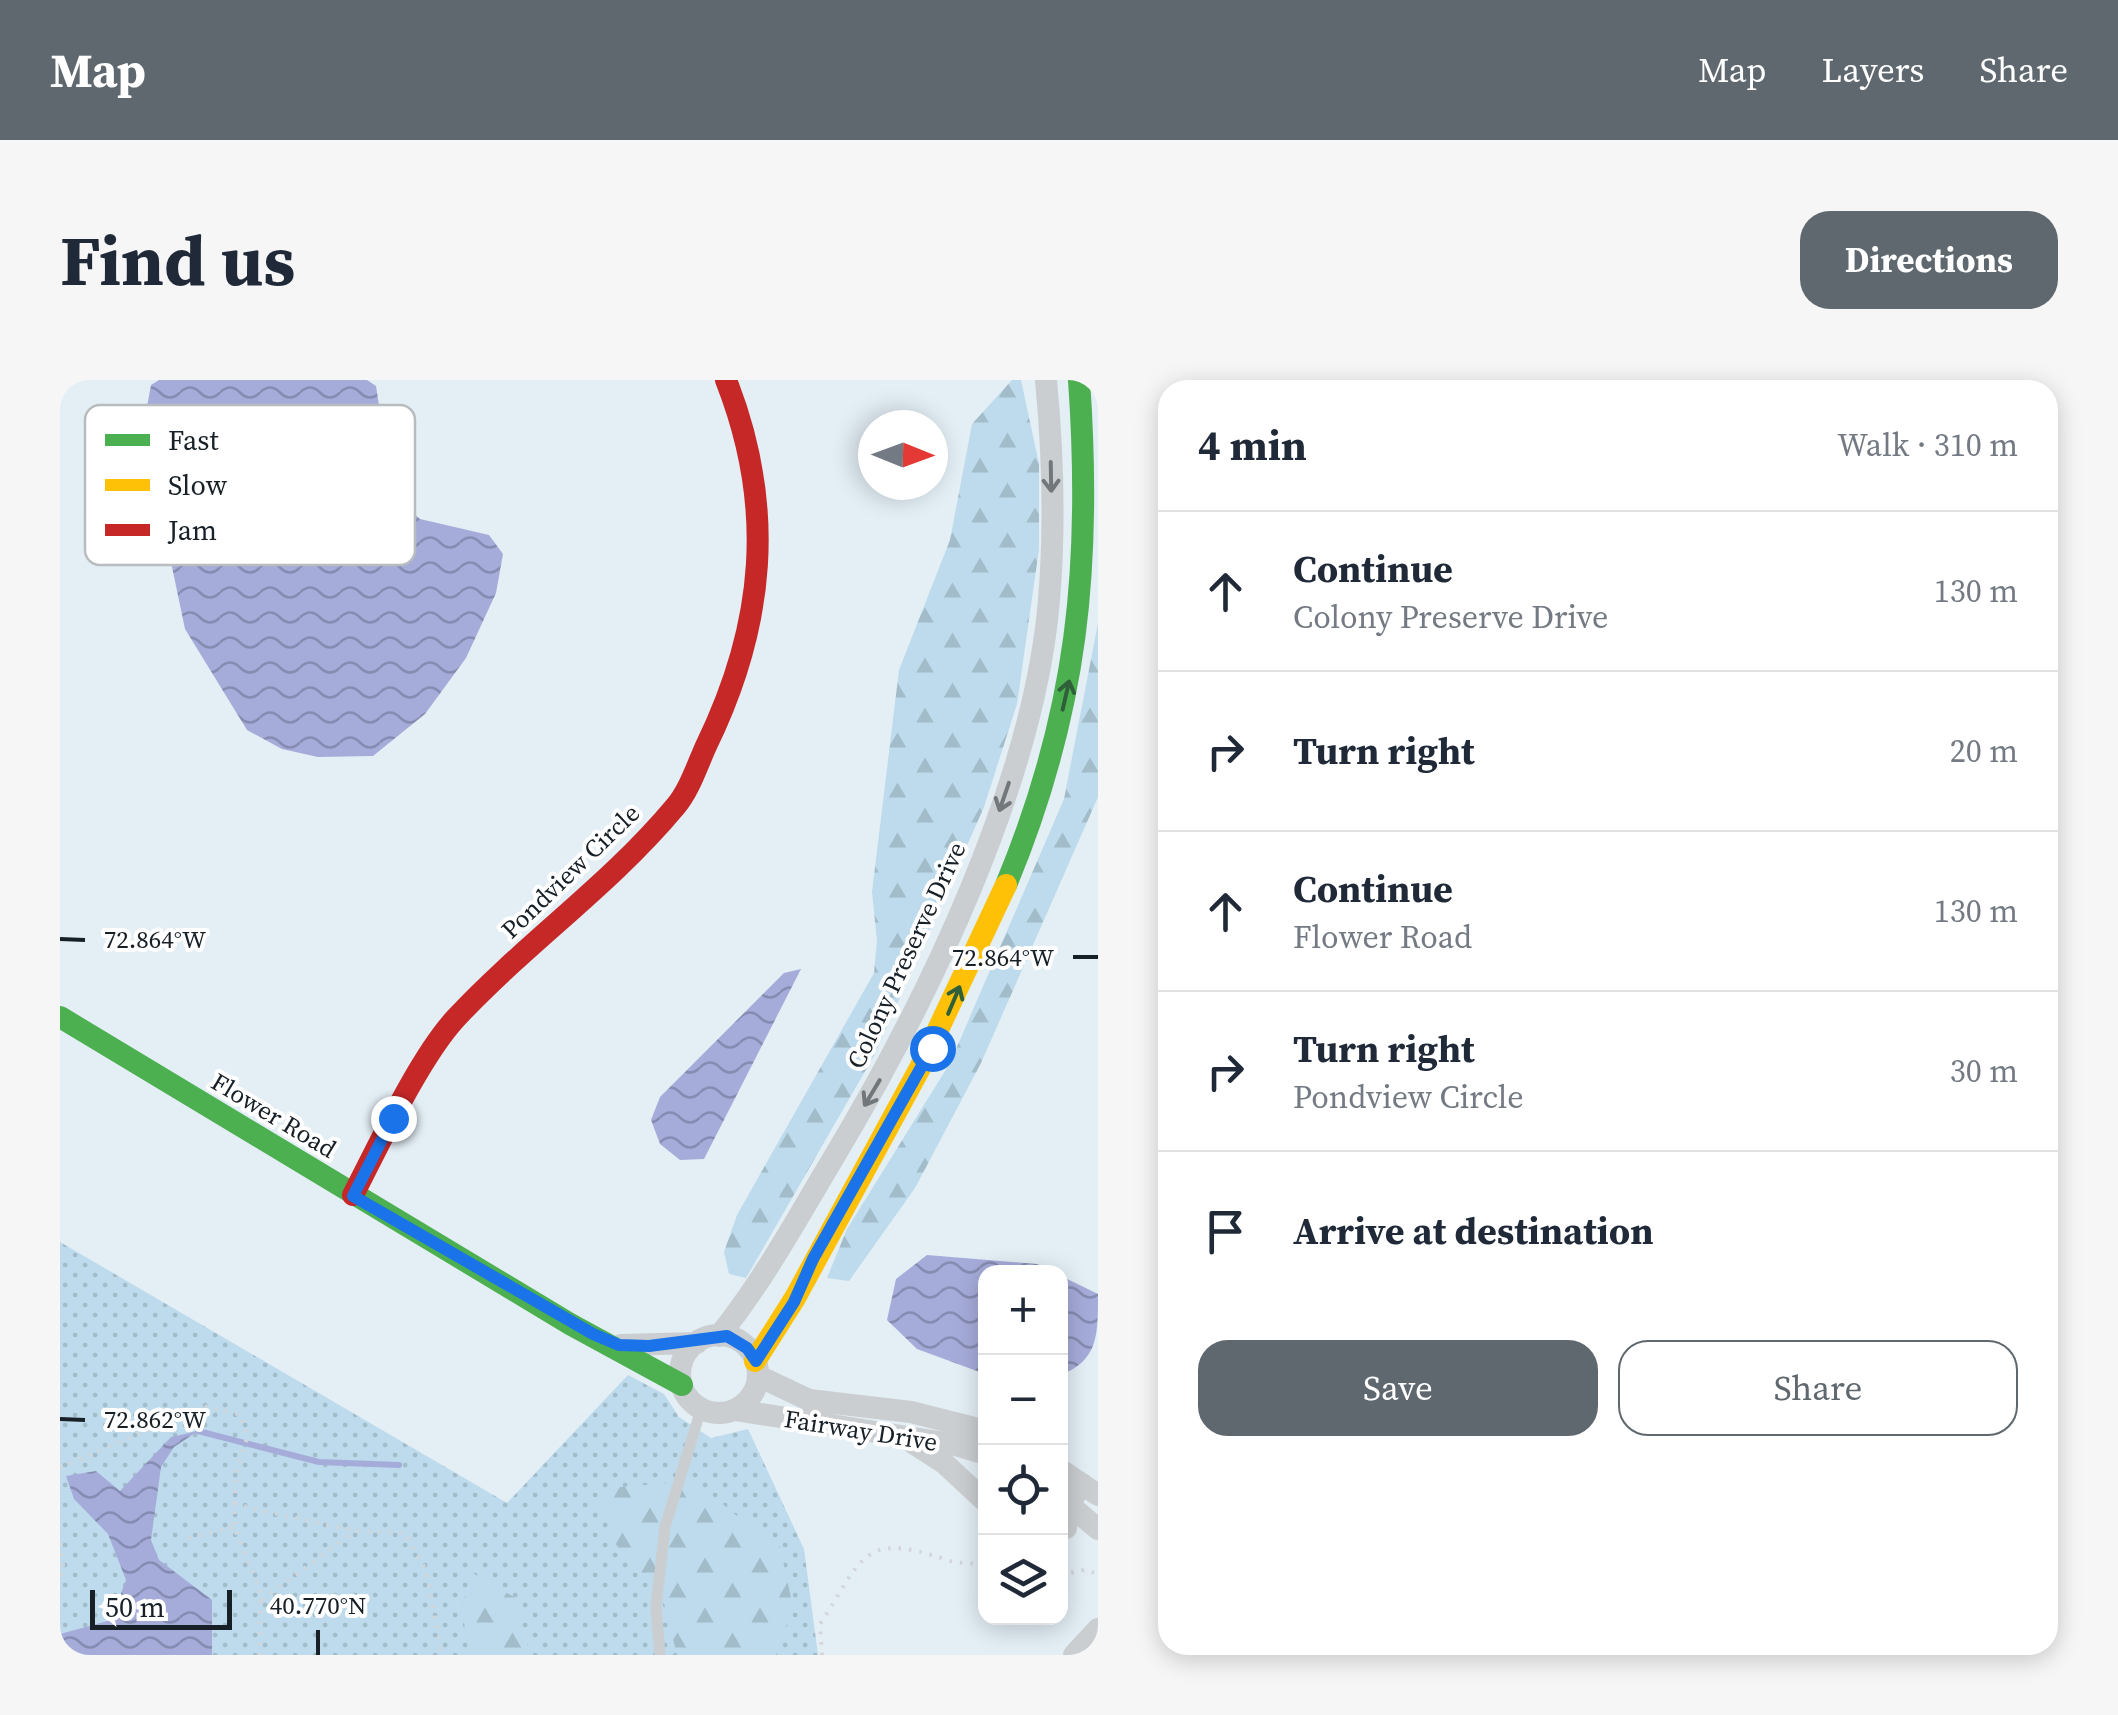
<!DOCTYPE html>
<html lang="en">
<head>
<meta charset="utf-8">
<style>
	:root { --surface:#fff; --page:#f6f6f7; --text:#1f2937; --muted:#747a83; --line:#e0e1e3; --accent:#5e686e }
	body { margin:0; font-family:"Source Serif 4",serif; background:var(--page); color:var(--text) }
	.controls { position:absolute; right:30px; bottom:30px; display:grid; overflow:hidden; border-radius:20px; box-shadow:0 5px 25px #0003 }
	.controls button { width:90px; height:90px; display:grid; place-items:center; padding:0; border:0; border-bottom:2px solid var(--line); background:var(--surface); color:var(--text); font:50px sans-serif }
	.compass { position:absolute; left:798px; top:30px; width:90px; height:90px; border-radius:50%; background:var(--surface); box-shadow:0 5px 25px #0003; rotate:91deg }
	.scale { position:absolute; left:30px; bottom:25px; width:142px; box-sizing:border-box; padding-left:10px; border:5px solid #172026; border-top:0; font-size:28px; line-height:35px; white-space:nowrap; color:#172026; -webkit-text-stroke:8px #fff; paint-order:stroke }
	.stop { position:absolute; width:30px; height:30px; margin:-22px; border:8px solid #1a73e8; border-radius:50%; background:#fff }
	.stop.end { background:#1a73e8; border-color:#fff; box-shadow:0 2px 10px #0008 }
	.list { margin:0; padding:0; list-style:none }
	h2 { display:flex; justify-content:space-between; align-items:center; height:130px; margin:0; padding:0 40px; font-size:42px }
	h2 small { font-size:32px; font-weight:400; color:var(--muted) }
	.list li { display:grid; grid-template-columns:65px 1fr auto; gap:30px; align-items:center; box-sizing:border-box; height:160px; padding:0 40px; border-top:2px solid var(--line) }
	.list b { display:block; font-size:38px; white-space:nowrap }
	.list p { margin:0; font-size:32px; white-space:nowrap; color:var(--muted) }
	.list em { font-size:32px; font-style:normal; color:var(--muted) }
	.actions { display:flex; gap:20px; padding:30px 40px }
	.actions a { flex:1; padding:22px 0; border:2px solid var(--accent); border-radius:30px; text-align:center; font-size:35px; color:var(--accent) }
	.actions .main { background:var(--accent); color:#fff }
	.icon { flex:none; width:55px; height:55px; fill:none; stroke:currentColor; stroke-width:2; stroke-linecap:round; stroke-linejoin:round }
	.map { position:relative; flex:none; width:1038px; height:1275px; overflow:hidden; border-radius:30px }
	header { display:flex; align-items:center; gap:60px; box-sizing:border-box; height:140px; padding:0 50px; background:var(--accent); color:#fff }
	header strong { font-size:48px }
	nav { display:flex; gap:55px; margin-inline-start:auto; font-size:35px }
	.intro { display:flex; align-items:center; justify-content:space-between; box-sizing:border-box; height:240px; padding:0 60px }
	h1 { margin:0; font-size:70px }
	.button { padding:25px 45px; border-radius:30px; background:var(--accent); color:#fff; font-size:35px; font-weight:700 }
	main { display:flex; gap:60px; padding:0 60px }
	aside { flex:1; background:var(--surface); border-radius:30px; box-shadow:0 5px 25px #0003 }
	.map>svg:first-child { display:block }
	.grass { fill:url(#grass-dots) }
	.forest { fill:url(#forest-firs) }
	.water { fill:url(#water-waves) }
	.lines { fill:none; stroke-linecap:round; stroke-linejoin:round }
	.stream { stroke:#a6acda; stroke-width:6 }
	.path { stroke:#d3d6d9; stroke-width:4; stroke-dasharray:2.5 8; stroke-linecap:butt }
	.lane { stroke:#cbced0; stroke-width:11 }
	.street { stroke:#cbced0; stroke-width:22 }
	.fast { stroke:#4caf50; stroke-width:22 }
	.slow { stroke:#ffc107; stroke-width:22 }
	.jam { stroke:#c62828; stroke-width:22 }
	.oneway { stroke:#71777b }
	.oneway2 { stroke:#2f6039 }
	.route { stroke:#1a73e8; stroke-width:12 }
	.ticks { fill:none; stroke:#172026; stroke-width:4 }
	.labels { text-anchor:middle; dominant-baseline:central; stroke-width:8; stroke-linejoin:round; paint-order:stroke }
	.street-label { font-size:25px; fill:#172026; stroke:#fff }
	.key { fill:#fff; stroke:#b9bcbe; stroke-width:2.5 }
	.key-label { font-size:28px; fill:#172026 }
	.ticks-label { font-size:25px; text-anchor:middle; fill:#172026; stroke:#fff; stroke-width:8; stroke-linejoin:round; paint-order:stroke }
</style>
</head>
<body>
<header>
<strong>Map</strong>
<nav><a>Map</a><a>Layers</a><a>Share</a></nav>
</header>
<div class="intro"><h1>Find us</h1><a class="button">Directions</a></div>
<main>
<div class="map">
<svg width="1038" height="1275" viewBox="0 0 1038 1275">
	<defs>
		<pattern id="grass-dots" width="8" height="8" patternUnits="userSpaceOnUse" patternTransform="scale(2.5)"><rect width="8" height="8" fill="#bddbec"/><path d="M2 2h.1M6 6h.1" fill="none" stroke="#a2bcca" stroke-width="1.8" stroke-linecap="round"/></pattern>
		<pattern id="forest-firs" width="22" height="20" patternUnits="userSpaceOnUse" patternTransform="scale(2.5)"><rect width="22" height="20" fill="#bddbec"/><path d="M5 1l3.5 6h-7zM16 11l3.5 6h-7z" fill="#a2bcca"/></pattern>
		<pattern id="water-waves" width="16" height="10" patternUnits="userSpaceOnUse" patternTransform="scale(2.5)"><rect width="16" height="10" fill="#a6acda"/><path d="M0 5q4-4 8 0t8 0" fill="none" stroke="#868cb1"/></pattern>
	</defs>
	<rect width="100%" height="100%" fill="#e3eef5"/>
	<!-- grass -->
	<path class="grass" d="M0,862l447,261 121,-128 36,19 15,23 32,21 37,-9 56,120 14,106h-758z"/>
	<!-- forest -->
	<path class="forest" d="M952,0h9l18,84v85l-22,155 -33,103 -109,247 -129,224 -17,-4 -5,-22 13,-37 137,-242 3,-32 -5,-49 27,-222 51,-130 22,-116z
		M1038,243v174l-117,266 -66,125 -66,93 -22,-3 20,-49 103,-166 114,-264z
		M635,1101l48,40 36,22 14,64 -17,48h-99l-13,-52 -50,-61 -18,-53z
		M411,1192l43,25 16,58h-61l-7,-46z"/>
	<!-- water -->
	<path class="water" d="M99,0h208l9,6 17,109 27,24 69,16 14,19 -7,39 -30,65 -41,56 -52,42 -55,1 -36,-8 -35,-19 -62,-101 -42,-201 8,-43z
		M741,589l-97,190 -24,1 -20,-16 -9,-24 9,-23 124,-124z
		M867,875l110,9 16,8h-67l-1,102 -68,-25 -30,-29 9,-41z
		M1001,896l37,18c0,42 0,66 -37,81z
		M138,1051l-24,16 -13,20 -10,73 8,20 53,40v55h-152v-21l51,-14 15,-40 -18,-46 -34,-35 -8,-23 30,-5 24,20 51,-54z"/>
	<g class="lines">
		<!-- stream -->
		<path class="stream" d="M138,1051l121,31 80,3"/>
		<!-- path -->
		<path class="path" d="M0,1088l143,-62 36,8 9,21 -12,37 -2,55 26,62v66
			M174,1124l121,27 49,2 22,37 16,85
			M129,1158l45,-11
			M0,1163l4,29 -4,4
			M1001,1195l23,-5 14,4
			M202,1220l93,-69
			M762,1275l-2,-31c43,-65 41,-94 127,-64 13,5 26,1 39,7"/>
		<!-- lane -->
		<path class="lane" d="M600,1275l-4,-49 9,-79 36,-118"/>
		<!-- street -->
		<path class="street" d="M620 994a39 39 0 1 1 78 0a39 39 0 1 1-78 0Z
			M659,956c45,-56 79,-119 115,-179 93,-155 200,-375 215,-557 6,-72 4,-147 -3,-220
			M561,965l76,-2
			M698,996l51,24 102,12 75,19
			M675,1030l217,34 34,10
			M853,1063l31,20 42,39
			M1001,1090l37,25
			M1001,1118l37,31
			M1006,1148l3,-24 13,-20
			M1014,1275l24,-26"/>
		<!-- fast -->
		<path class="fast" d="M946,505c72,-173 86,-320 73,-505
			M0,637l510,307 112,61"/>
		<!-- slow -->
		<path class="slow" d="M695,981l40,-63 125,-230 86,-183"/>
		<!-- jam -->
		<path class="jam" d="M293,815c26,-50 66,-137 103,-177 69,-74 154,-133 219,-211 14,-16 22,-41 31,-61 59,-121 70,-239 20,-366"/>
	</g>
	<!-- one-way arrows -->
	<defs><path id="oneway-shaft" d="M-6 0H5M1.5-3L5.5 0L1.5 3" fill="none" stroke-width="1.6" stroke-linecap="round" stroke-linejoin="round" transform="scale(2.5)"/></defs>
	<g class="oneway">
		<use href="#oneway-shaft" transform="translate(991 97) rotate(89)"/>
		<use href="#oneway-shaft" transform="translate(944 417) rotate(109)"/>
		<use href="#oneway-shaft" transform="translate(812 713) rotate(121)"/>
	</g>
	<g class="oneway2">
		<use href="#oneway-shaft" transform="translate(1006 315) rotate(-77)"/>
		<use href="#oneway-shaft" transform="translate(894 620) rotate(-67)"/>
	</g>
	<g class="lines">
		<!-- route -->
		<path class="route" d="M333,738l-40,78 240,138 26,11 30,1 78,-10 20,12 9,13 38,-59 19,-43 119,-211"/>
	</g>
	<!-- ticks -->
	<path class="ticks" d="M0,559l25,1M1013,577h25M0,1039l25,1M258,1275v-25"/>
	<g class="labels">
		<!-- street labels -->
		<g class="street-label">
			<text transform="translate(510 491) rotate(-44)">Pondview Circle</text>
			<text transform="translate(846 575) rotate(-65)">Colony Preserve Drive</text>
			<text transform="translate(214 735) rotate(31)">Flower Road</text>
			<text transform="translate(801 1050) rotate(9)">Fairway Drive</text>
		</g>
	</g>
	<!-- legend -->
	<rect x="25" y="25" width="330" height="160" rx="15" class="key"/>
	<rect x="45" y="54" width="45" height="12" fill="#4caf50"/>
	<rect x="45" y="99" width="45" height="12" fill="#ffc107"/>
	<rect x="45" y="144" width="45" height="12" fill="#c62828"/>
	<g class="key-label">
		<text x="108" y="70">Fast</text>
		<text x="108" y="115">Slow</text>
		<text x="108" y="160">Jam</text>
	</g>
	<g class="ticks-label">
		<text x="95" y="568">72.864°W</text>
		<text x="943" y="586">72.864°W</text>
		<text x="95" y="1048">72.862°W</text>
		<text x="258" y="1234">40.770°N</text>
	</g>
</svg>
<div class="controls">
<button>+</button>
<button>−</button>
<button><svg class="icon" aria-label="locate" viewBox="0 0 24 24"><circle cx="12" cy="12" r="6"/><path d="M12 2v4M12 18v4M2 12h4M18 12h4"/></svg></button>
<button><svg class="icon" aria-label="layers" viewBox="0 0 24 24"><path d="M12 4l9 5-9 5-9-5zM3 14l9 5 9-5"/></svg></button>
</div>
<svg class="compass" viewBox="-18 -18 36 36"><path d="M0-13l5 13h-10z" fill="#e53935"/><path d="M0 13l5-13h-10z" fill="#747a83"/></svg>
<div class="scale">50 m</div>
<div class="stop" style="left:872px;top:668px"></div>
<div class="stop end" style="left:333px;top:738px"></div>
</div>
<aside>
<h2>4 min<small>Walk · 310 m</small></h2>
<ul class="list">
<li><svg class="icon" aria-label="ahead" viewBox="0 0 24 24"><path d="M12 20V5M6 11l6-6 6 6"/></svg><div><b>Continue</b><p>Colony Preserve Drive</p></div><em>130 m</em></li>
<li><svg class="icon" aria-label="right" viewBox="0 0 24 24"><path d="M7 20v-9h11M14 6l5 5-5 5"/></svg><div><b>Turn right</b></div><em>20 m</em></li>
<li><svg class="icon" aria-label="ahead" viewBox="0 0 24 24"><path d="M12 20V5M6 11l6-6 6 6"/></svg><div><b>Continue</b><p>Flower Road</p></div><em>130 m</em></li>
<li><svg class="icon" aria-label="right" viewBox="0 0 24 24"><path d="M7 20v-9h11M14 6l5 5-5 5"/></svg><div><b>Turn right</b><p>Pondview Circle</p></div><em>30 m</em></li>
<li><svg class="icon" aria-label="arrive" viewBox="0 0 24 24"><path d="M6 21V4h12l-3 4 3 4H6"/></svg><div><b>Arrive at destination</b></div></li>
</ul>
<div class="actions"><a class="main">Save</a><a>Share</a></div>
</aside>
</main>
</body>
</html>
